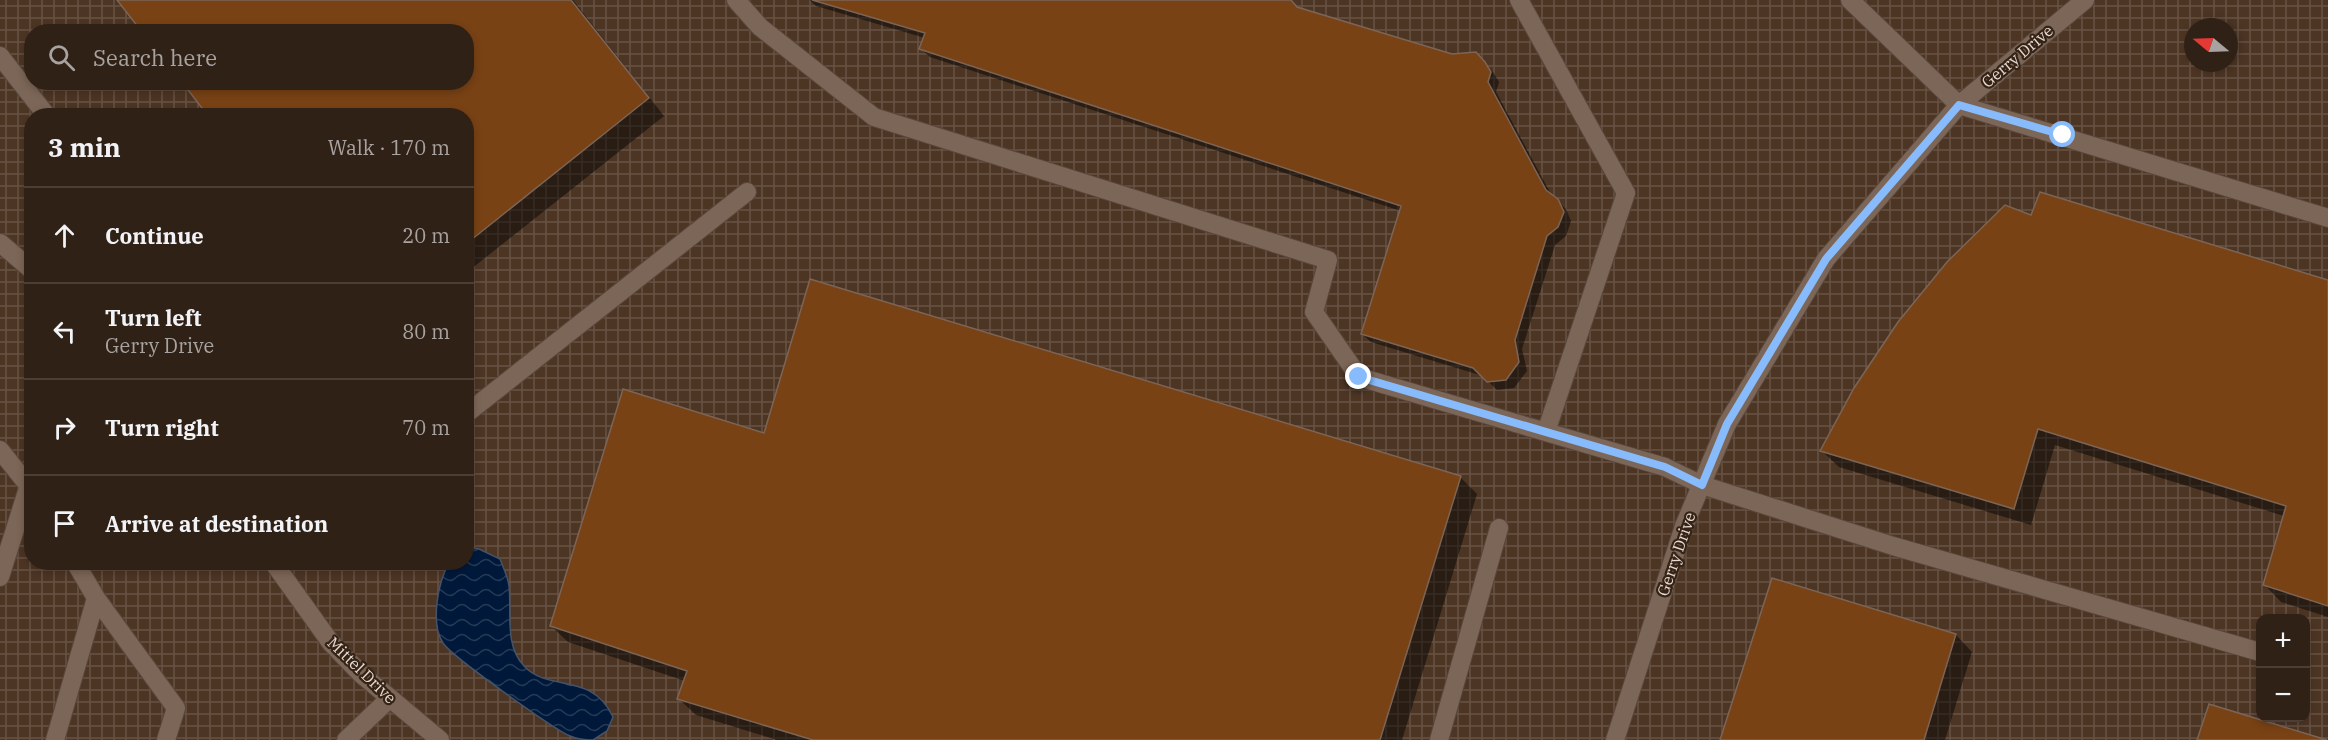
<!DOCTYPE html>
<html lang="en">
<head>
<meta charset="utf-8">
<style>
	:root { --surface:#302117; --page:#3c2e24; --text:#f1f3f6; --muted:#a8a3a1; --line:#4b3e36 }
	body { margin:0; font-family:"IBM Plex Serif",serif; background:var(--page); color:var(--text) }
	.controls { position:absolute; right:18px; bottom:18px; display:grid; overflow:hidden; border-radius:12px; box-shadow:0 3px 9px #0003 }
	.controls button { width:54px; height:54px; display:grid; place-items:center; padding:0; border:0; border-bottom:2px solid var(--line); background:var(--surface); color:var(--text); font:30px sans-serif }
	.compass { position:absolute; left:2184px; top:18px; width:54px; height:54px; border-radius:50%; background:var(--surface); box-shadow:0 3px 9px #0003; rotate:289deg }
	.stop { position:absolute; width:18px; height:18px; margin:-14px; border:4px solid #87bbfb; border-radius:50%; background:#fff }
	.stop.end { background:#87bbfb; border-color:#fff; box-shadow:0 2px 6px #0008 }
	.list { margin:0; padding:0; list-style:none }
	h2 { display:flex; justify-content:space-between; align-items:center; height:78px; margin:0; padding:0 24px; font-size:26px }
	h2 small { font-size:20px; font-weight:400; color:var(--muted) }
	.list li { display:grid; grid-template-columns:39px 1fr auto; gap:18px; align-items:center; box-sizing:border-box; height:96px; padding:0 24px; border-top:2px solid var(--line) }
	.list b { display:block; font-size:22px; white-space:nowrap }
	.list p { margin:0; font-size:20px; white-space:nowrap; color:var(--muted) }
	.list em { font-size:20px; font-style:normal; color:var(--muted) }
	.icon { flex:none; width:33px; height:33px; fill:none; stroke:currentColor; stroke-width:2; stroke-linecap:round; stroke-linejoin:round }
	.map { position:relative; flex:none; width:2328px; height:740px; overflow:hidden }
	.search { position:absolute; background:var(--surface); box-shadow:0 3px 9px #0003; left:24px; top:24px; width:450px; height:66px; display:flex; align-items:center; gap:15px; box-sizing:border-box; padding:0 21px; border-radius:24px; color:var(--muted); font-size:22px }
	.panel { position:absolute; background:var(--surface); box-shadow:0 3px 9px #0003; left:24px; top:108px; width:450px; height:462px; border-radius:24px }
	.map>svg:first-child { display:block }
	.industrial { fill:url(#industrial-grid); fill-rule:evenodd }
	.water { fill:url(#water-waves); stroke:#455368; stroke-width:1.5 }
	.shadow { fill:#0007 }
	.building { fill:#794215; stroke:#7b6557; stroke-width:1.5 }
	.lines { fill:none; stroke-linecap:round; stroke-linejoin:round }
	.service-casing { stroke:#58473d; stroke-width:20 }
	.minor-casing { stroke:#58473d; stroke-width:20 }
	.service { stroke:#7c6657; stroke-width:18 }
	.minor { stroke:#7c6657; stroke-width:18 }
	.route { stroke:#87bbfb; stroke-width:8 }
	.labels { text-anchor:middle; dominant-baseline:central; stroke-width:4.5; stroke-linejoin:round; paint-order:stroke }
	.street-label { font-size:16px; fill:#e7dad2; stroke:#352316 }
</style>
</head>
<body>
<div class="map">
<svg width="2328" height="740" viewBox="0 0 2328 740">
	<defs>
		<pattern id="industrial-grid" width="8" height="8" patternUnits="userSpaceOnUse" patternTransform="scale(1.5)"><rect width="8" height="8" fill="#4d3524"/><path d="M0 4h8M4 0v8" fill="none" stroke="#675243"/></pattern>
		<pattern id="water-waves" width="16" height="10" patternUnits="userSpaceOnUse" patternTransform="scale(1.5)"><rect width="16" height="10" fill="#00193b"/><path d="M0 5q4-4 8 0t8 0" fill="none" stroke="#253a56"/></pattern>
	</defs>
	<rect width="100%" height="100%" fill="#402c1f"/>
	<!-- industrial -->
	<path class="industrial" d="M0,0h2328v740h-2328zM2193,27h36v36h-36zM32,32h434v50h-434zM32,116h434v446h-434zM2260,618h46v100h-46z"/>
	<!-- water -->
	<path class="water" d="M467,547l12,2 21,10c3,8 8,18 9,27 3,26 -5,59 15,80 25,27 68,5 89,51l-6,14 -14,9c-7,0 -16,-1 -23,-4 -15,-6 -119,-80 -127,-93 -13,-20 -5,-61 6,-80l17,-1z"/>
	<!-- shadow -->
	<path class="shadow" d="M119,0h454l91,116 -198,157v-241z
		M810,0h477l9,8 156,47 23,-1 18,18 6,10 -3,10 56,104 14,13 5,12 -5,15 -11,9 -33,104 5,22 -13,17 -17,2 -14,-14 -112,-34 -9,-8 39,-123 -471,-154 -9,-8 4,-11 -109,-32z
		M2031,217l297,64v336l-47,-15 -16,-17 19,-69 -229,-71 -24,80 -192,-58 -17,-16z
		M765,435l695,42 17,17 -75,246h-625l-81,-25 -17,-16 6,-18 -117,-39 -17,-16z
		M1956,635l16,17 -27,88h-223z"/>
	<!-- building -->
	<path class="building" d="M117,0h454l78,98 -183,146v-128h-258l-26,-34h284v-50h-324z
		M812,0h479l6,7 155,47 24,-2 9,10 6,10 -3,10 58,108 12,9 6,13 -6,15 -11,9 -32,104 4,22 -13,18 -19,2 -14,-14 -112,-34 40,-128 -482,-157 6,-16z
		M2040,192l288,88v326l-65,-21 23,-79 -248,-77 -24,80 -194,-58 34,-63 44,-66 49,-60 58,-57 26,10z
		M810,279l651,197 -81,264h-567l-136,-41 10,-28 -137,-45 73,-237 141,44z
		M1772,578l184,56 -32,106h-204z
		M2209,704l118,36h-130z"/>
	<g class="lines">
		<defs>
			<path id="service" d="M736,0l24,27 114,90 454,143 -14,52 45,65 306,90 37,18 191,61 367,106
				M1519,0l107,193 -80,239
				M0,56l47,60
				M1959,105l369,113
				M466,414l281,-222
				M0,450l32,40
				M75,562l21,36 80,110 -10,32
				M0,577l29,-92
				M55,740l41,-142
				M346,740l44,-42
				M1439,740l60,-212"/>
			<path id="minor" d="M1850,0l109,105
				M0,243l32,27
				M273,562l58,81 29,30 80,67
				M1615,740l69,-214 43,-102 99,-165 133,-154 126,-105"/>
		</defs>
		<!-- service casing -->
		<use href="#service" class="service-casing"/>
		<!-- minor casing -->
		<use href="#minor" class="minor-casing"/>
		<!-- service -->
		<use href="#service" class="service"/>
		<!-- minor -->
		<use href="#minor" class="minor"/>
	</g>
	<g class="lines">
		<!-- route -->
		<path class="route" d="M1359,377l306,90 37,18 25,-61 99,-165 133,-154 104,30"/>
	</g>
	<g class="labels">
		<!-- street labels -->
		<g class="street-label">
			<text transform="translate(2017 56) rotate(-40)">Gerry Drive</text>
			<text transform="translate(1676 554) rotate(-71)">Gerry Drive</text>
			<text transform="translate(362 670) rotate(44)">Mittel Drive</text>
		</g>
	</g>
</svg>
<div class="controls">
<button>+</button>
<button>−</button>
</div>
<svg class="compass" viewBox="-18 -18 36 36"><path d="M0-13l5 13h-10z" fill="#e53935"/><path d="M0 13l5-13h-10z" fill="#a8a3a1"/></svg>
<div class="stop" style="left:2063px;top:135px"></div>
<div class="stop end" style="left:1359px;top:377px"></div>
<div class="search"><svg class="icon" aria-label="search" viewBox="0 0 24 24"><circle cx="10" cy="10" r="6"/><path d="M15 15l6 6"/></svg>Search here</div>
<section class="panel">
<h2>3 min<small>Walk · 170 m</small></h2>
<ul class="list">
<li><svg class="icon" aria-label="ahead" viewBox="0 0 24 24"><path d="M12 20V5M6 11l6-6 6 6"/></svg><div><b>Continue</b></div><em>20 m</em></li>
<li><svg class="icon" aria-label="left" viewBox="0 0 24 24"><path d="M17 20v-9H6M10 6l-5 5 5 5"/></svg><div><b>Turn left</b><p>Gerry Drive</p></div><em>80 m</em></li>
<li><svg class="icon" aria-label="right" viewBox="0 0 24 24"><path d="M7 20v-9h11M14 6l5 5-5 5"/></svg><div><b>Turn right</b></div><em>70 m</em></li>
<li><svg class="icon" aria-label="arrive" viewBox="0 0 24 24"><path d="M6 21V4h12l-3 4 3 4H6"/></svg><div><b>Arrive at destination</b></div></li>
</ul>
</section>
</div>
</body>
</html>
